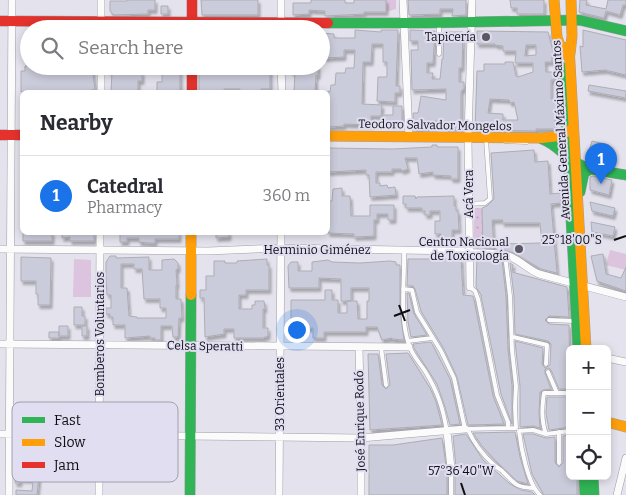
<!DOCTYPE html>
<html lang="en">
<head>
<meta charset="utf-8">
<style>
	:root { --surface:#fff; --page:#f7f7f7; --text:#2b2b33; --muted:#7c7c81; --line:#e1e1e2; --accent:#1a73e8 }
	body { margin:0; font-family:Bitter,serif; background:var(--page); color:var(--text) }
	.controls { position:absolute; right:15px; bottom:15px; display:grid; overflow:hidden; border-radius:8px; box-shadow:0 2px 8px #0003 }
	.controls button { width:45px; height:45px; display:grid; place-items:center; padding:0; border:0; border-bottom:1px solid var(--line); background:var(--surface); color:var(--text); font:25px sans-serif }
	.you { position:absolute; left:296px; top:329px; width:18px; height:18px; margin:-12px; border:4px solid #fff; border-radius:50%; background:#1a73e8; box-shadow:0 0 0 8px #1a73e833 }
	.badge { display:grid; place-items:center; width:32px; height:32px; border-radius:50%; background:var(--accent); color:#fff; font-size:16px; font-weight:700 }
	.pin { position:absolute; translate:-50% -41px; filter:drop-shadow(0 1px 2px #0008) }
	.pin::after { content:''; position:absolute; top:26px; width:18px; height:15px; background:inherit; clip-path:polygon(0 0,100% 0,50% 100%) }
	.list { margin:0; padding:0; list-style:none }
	h2 { display:flex; justify-content:space-between; align-items:center; height:65px; margin:0; padding:0 20px; font-size:21px }
	h2 small { font-size:16px; font-weight:400; color:var(--muted) }
	.list li { display:grid; grid-template-columns:32px 1fr auto; gap:15px; align-items:center; box-sizing:border-box; height:80px; padding:0 20px; border-top:1px solid var(--line) }
	.list b { display:block; font-size:19px; white-space:nowrap }
	.list p { margin:0; font-size:16px; white-space:nowrap; color:var(--muted) }
	.list em { font-size:16px; font-style:normal; color:var(--muted) }
	.icon { flex:none; width:28px; height:28px; fill:none; stroke:currentColor; stroke-width:2; stroke-linecap:round; stroke-linejoin:round }
	.map { position:relative; flex:none; width:626px; height:495px; overflow:hidden }
	.search { position:absolute; background:var(--surface); box-shadow:0 2px 8px #0003; left:20px; top:20px; width:310px; height:55px; display:flex; align-items:center; gap:12px; box-sizing:border-box; padding:0 18px; border-radius:28px; color:var(--muted); font-size:19px }
	.panel { position:absolute; background:var(--surface); box-shadow:0 2px 8px #0003; left:20px; top:90px; width:310px; height:145px; border-radius:8px }
	.map>svg:first-child { display:block }
	.grass { fill:#ddc4de }
	.park { fill:url(#park-dots) }
	.building { fill:#cbccdb; stroke:#adadb4; fill-rule:evenodd; filter:url(#shadow) }
	.lines { fill:none; stroke-linecap:round; stroke-linejoin:round }
	.lane-casing { stroke:#9f9ea6; stroke-width:5 }
	.street-casing { stroke:#9f9ea6; stroke-width:8 }
	.fast-casing { stroke:#9f9ea6; stroke-width:11 }
	.slow-casing { stroke:#9f9ea6; stroke-width:11 }
	.jam-casing { stroke:#9f9ea6; stroke-width:11 }
	.lane { stroke:#fbfbfc; stroke-width:4 }
	.street { stroke:#fbfbfc; stroke-width:7 }
	.fast { stroke:#30b455; stroke-width:10 }
	.slow { stroke:#ff9f0a; stroke-width:10 }
	.jam { stroke:#e5322d; stroke-width:10 }
	.ticks { fill:none; stroke:#0f0e14; stroke-width:2 }
	.poi-dot { fill:#5a5860; stroke:#e0def0; stroke-width:2 }
	.labels { text-anchor:middle; dominant-baseline:central; stroke-width:4; stroke-linejoin:round; paint-order:stroke }
	.poi-label { font-size:12px; fill:#0f0e14; stroke:#e0def0; text-anchor:end }
	.street-label { font-size:12px; fill:#0f0e14; stroke:#e0def0 }
	.key { fill:#e0def0; stroke:#a1a0ae; stroke-width:1 }
	.key-label { font-size:14px; fill:#0f0e14 }
	.ticks-label { font-size:12px; text-anchor:middle; fill:#0f0e14; stroke:#e0def0; stroke-width:4; stroke-linejoin:round; paint-order:stroke }
</style>
</head>
<body>
<div class="map">
<svg width="626" height="495" viewBox="0 0 626 495">
	<defs>
		<pattern id="park-dots" width="8" height="8" patternUnits="userSpaceOnUse" patternTransform="scale(1.25)"><rect width="8" height="8" fill="#ddc4de"/><path d="M2 2h.1M6 6h.1" fill="none" stroke="#bca7be" stroke-width="1.8" stroke-linecap="round"/></pattern>
		<filter id="shadow"><feDropShadow dx="2" dy="3.5" stdDeviation="1" flood-color="#0004"/></filter>
	</defs>
	<rect width="100%" height="100%" fill="#e4e2ec"/>
	<!-- grass -->
	<path class="grass" d="M386,0h10v9l-10,3z
		M610,250l16,4v16l-20,-5z
		M74,259l17,1v37h-18z"/>
	<!-- park -->
	<path class="park" d="M474,208h8l1,43h-8l-1,-2z"/>
	<!-- building -->
	<path class="building" d="M127,0h28v10h-7v4l-34,1 -4,-4v-10h17z
		M201,0h57v15h-56z
		M311,0h34v3h9v-3h32v12h-22v2l-39,2v-5l-16,-1v4l-16,1v-12h18z
		M408,0h58v15l-14,1 1,-7h-13v5l-31,1z
		M510,0h34v14h-27v-6h-6z
		M580,0h7l-1,5 20,4 2,-9h18v5h-3l-3,10 -14,-4 -2,7 -25,-6z
		M161,6h7v8h-7z
		M355,30l26,2v-2h17l-2,56h4v7h-5v9l-18,-1 1,-24h9v-15h-4v-18h-11l-1,18h-8l-1,42 20,1 -1,11h-10v9l-27,-1v2l-16,1v-36l2,1 1,-7h4l1,-12h9l1,-5h8l1,-18h-11v7l-20,1v-16h-3v-9l13,1v4h21z
		M410,30l25,1 -2,32h-6v10h6l-1,6h8l2,-20h1l1,-27h19l-1,36h-3v14h5v7l-3,2v37h-16v-6l-10,-1 -1,7 -13,-1v3l-7,-2 -1,-15h5l3,-17 25,4v-11l-34,1 -1,-40h7v-9h-8z
		M583,30l43,10v35l-21,-5 -23,2 -2,-26 3,1z
		M477,31l71,1 6,23h-2v7h-7l1,10h8v8h-3v19h5l1,21h-2v9h-19v2l-61,-1 2,-59h7v-7h21v-2h8l3,14 2,1 15,-5v-9h-18l1,-12h-13v-5l-8,-1v-1h-18zM526,45h10v10l-11,1zM490,99l19,1 1,3 4,-1 4,18h-15v-6l-15,-1z
		M22,42h7v9h-7z
		M25,66h27v4h11v-4h29l3,24h-4v2h-70v-21h4z
		M109,66h23v6h10v9h-4v10h-27l1,-19h-3z
		M175,66h5v25l-23,1v-10h5v-10h13z
		M236,66h6v5h20v-5h8v23h-9v3h-21v-3h-16v3l-25,-1v-24h6l1,5h19l11,-1z
		M291,66h27v10l-2,-1 -1,17h-21l1,-20h-4z
		M589,85l37,6v7l-38,-7z
		M393,106h9v17l-12,1v-3h-8v-6h11z
		M592,141l17,4 -3,12h-2l-1,6 -15,-3 1,-9z
		M432,145h5v2h21v32h-7v-3l-18,-1v-3l-14,2 -2,-16h-12l3,11 -6,2 -1,-2h-9v3h-16v11h4v3l7,-1 1,3 7,-1 1,8 -26,2 -1,-22h-3v-5l-38,2v-24l65,1 39,-2z
		M534,150l1,12 13,-1 2,33 11,-1v10l-10,1 6,69 -16,-4 -27,-16 -13,-4v-5l41,-1 -2,-20h-38l1,-3h-11l2,28h-11l-1,-40 5,-2 7,-7 -3,-46z
		M593,176l19,4 -3,15 -19,-5v-13z
		M342,188v8h8l1,20h19v-11h24v15h-6v-6h-11v6h-3v16l-20,1v-3l-26,-1v-32h4l1,-12z
		M403,196h12l1,3 1,-2 37,-1v10h2v5h2l1,19h-7v9h-11v-5h-6v-13h5v-10h-10v4h-5v-4h-3v-3h-16v-4h-3z
		M590,202l25,6 -2,8 -21,-5z
		M591,222l24,5 -2,9 -21,-4z
		M23,232h29v9h-29z
		M62,232h32v9h-24v-4l-8,1z
		M139,232h40v7h-24v4h-6l-10,-1v-4h-12v4h-7v-8z
		M216,232h13v5l-13,1z
		M603,254l3,20 15,4 5,-11v24l-29,-10 -6,-25z
		M110,256h6v2l33,-1v13h13v-10l12,-1 4,4v6l-2,1 1,15h-1v14h5l1,19h-3l-1,19h-5l-1,-11h-11v14h-6v-2h-5v-2l-25,2v-13h-12v-8h-3v-3h-4v-6h5v-13h-4l-1,-17v-16zM121,264h13v5h8l2,30h16v9h6v10h-29v-1l-8,-1 -2,-28h-6z
		M21,257l30,1 -1,47h-12v-11h-2v-13h-15z
		M477,258l25,2 4,36 2,54 4,36v38l-11,-30 -20,-98h1l-6,-9z
		M267,259v6h2v25h-23v5h-7v14h13v-4h3v-4h9l1,8h-2v19h5v8l-5,2h-29v-9h-10v5l-19,3 -1,-39h-4v-8h6v-14h8v-15h11v2h12v-2z
		M408,259h53l2,36 10,1 1,4 19,96 11,28 -36,1 -11,-48 -13,-28 -23,-38 -6,-22 -2,-3h-6z
		M328,260l4,2 28,1 30,-2 6,1v3h4v46l4,29 -12,-1v-1l-10,2 -5,-13h-11v5h-42v6h-11v-10l-18,1v-5h-4v-24h34v-10h7v10h6v13h9v-12h10l1,18h9v-18h2v-13h-18v13h-10v-22l-22,-1v10h-30l-1,-22 3,-4h7v9h14v-9z
		M510,263l3,2 -1,7 55,15 2,30 -20,-1 -4,4 4,4 20,1 1,64h-11l-8,-19 -2,-2 -4,1v4l6,16 -8,1 -3,2 -1,22 1,14 -7,-2 -13,1v-41l-5,-45 28,7 -1,16 3,4 5,-3 1,-21 -3,-3 -33,-7 -1,-38z
		M407,293h2l5,21 13,21 -16,2 -3,-15z
		M74,307h8v9h3v9h-11z
		M59,326h9v10h-9z
		M82,326h5v10h-5z
		M49,332h10v6h-10z
		M431,342l19,37 10,45 -10,1 -5,-18 -8,-23 -23,-36 -1,-4z
		M408,353l22,35 6,14 6,23 -72,5 -2,-76h10l4,31 4,4 4,-4 -4,-31z
		M547,397h23v30l-21,3 -3,-17z
		M515,432l5,25 8,27 -11,-3 -20,-19 -15,-16 -9,-13z
		M466,434l17,26 27,24 11,6 11,2 3,3h-80v-23l1,-5 -3,-31z
		M523,434h10l13,4 9,-1v26l4,4 4,-4v-27l7,-1v41h7v19h-33l-12,-21z
		M442,438l5,34v23h-78v-50h24z
		M16,443l14,1 -1,10h6v7h4v6h-6v10h6l-2,18h-21v-5l16,1 1,-11 -13,-1v4h-5z"/>
	<g class="lines">
		<defs>
			<path id="lane" d="M439,23v31
				M505,141l22,1
				M469,204l16,-1 5,-4 -4,-60
				M404,250c1,31 -5,66 5,95 3,10 11,18 16,26 13,21 18,37 22,61
				M470,287l5,4 3,8 19,96 11,27v6
				M403,289l9,1 5,22 24,39 13,27 11,51 51,-1 -1,-21 1,-21 -4,-36 -2,-54 -5,-41
				M549,320l25,1
				M513,337l34,8 -1,19
				M408,341l24,-3
				M381,347l5,38
				M548,372l9,21
				M468,430c6,13 15,25 26,35 3,3 7,4 9,7 12,11 11,15 30,16
				M559,432v31
				M546,434c-5,-14 -4,-27 -2,-41h26
				M451,495v-27
				M540,495c-12,-10 -19,-47 -21,-64l14,-1 13,4 24,-3"/>
			<path id="street" d="M403,0l6,136
				M101,29v-29
				M281,29v-29
				M281,66l1,26
				M101,92v-26
				M0,249l208,2 73,-3 179,3c15,4 33,0 48,5 11,3 19,13 31,18l87,23
				M470,287l-2,-149 4,-138
				M0,344l409,3
				M359,347l2,91v57
				M607,358l19,4
				M447,432l4,36
				M0,434l361,4 104,-9
				M9,495l3,-495
				M99,495l1,-263
				M279,495l2,-263
				M617,495l9,-37"/>
			<path id="fast" d="M328,23h98l153,-3 47,11
				M563,68l15,281
				M542,139c14,5 21,16 33,23 15,9 34,10 51,13
				M580,192l4,-19 8,-5
				M584,476l1,19
				M593,476l1,19
				M190,495l1,-200"/>
			<path id="slow" d="M554,0l3,37 6,17
				M569,46l17,303
				M570,54l2,-18 -1,-36
				M328,136l214,2 17,-2 13,-7
				M191,295v-63
				M607,422l19,5"/>
			<path id="jam" d="M192,0v28
				M0,21l328,2
				M192,66v26
				M0,135h22"/>
		</defs>
		<!-- lane casing -->
		<use href="#lane" class="lane-casing"/>
		<!-- street casing -->
		<use href="#street" class="street-casing"/>
		<!-- fast casing -->
		<use href="#fast" class="fast-casing"/>
		<!-- slow casing -->
		<use href="#slow" class="slow-casing"/>
		<!-- jam casing -->
		<use href="#jam" class="jam-casing"/>
		<!-- lane -->
		<use href="#lane" class="lane"/>
		<!-- street -->
		<use href="#street" class="street"/>
		<!-- fast -->
		<use href="#fast" class="fast"/>
		<!-- slow -->
		<use href="#slow" class="slow"/>
		<!-- jam -->
		<use href="#jam" class="jam"/>
	</g>
	<!-- ticks -->
	<path class="ticks" d="M614,240l12,-4M399,305l6,16M394,316l16,-6M461,483l4,12"/>
	<!-- markers -->
	<g class="poi-dot">
		<circle cx="486" cy="37" r="5"/>
		<circle cx="519" cy="249" r="5"/>
	</g>
	<g class="labels">
		<!-- poi labels -->
		<g class="poi-label">
			<text x="476" y="37">Tapicería</text>
			<text x="509" y="242">Centro Nacional<tspan x="509" dy="14">de Toxicología</tspan></text>
		</g>
		<!-- street labels -->
		<g class="street-label">
			<text transform="translate(435 125) rotate(1)">Teodoro Salvador Mongelos</text>
			<text transform="translate(561 130) rotate(-93)">Avenida General Máximo Santos</text>
			<text transform="translate(469 194) rotate(-90)">Acá Vera</text>
			<text x="317" y="250">Herminio Giménez</text>
			<text transform="translate(100 334) rotate(-90)">Bomberos Voluntarios</text>
			<text transform="translate(205 346) rotate(1)">Celsa Speratti</text>
			<text transform="translate(280 394) rotate(-90)">33 Orientales</text>
			<text transform="translate(360 421) rotate(-91)">José Enrique Rodó</text>
		</g>
	</g>
	<!-- legend -->
	<rect x="12" y="402" width="166" height="80" rx="8" class="key"/>
	<rect x="22" y="417" width="23" height="6" fill="#30b455"/>
	<rect x="22" y="439" width="23" height="7" fill="#ff9f0a"/>
	<rect x="22" y="462" width="23" height="6" fill="#e5322d"/>
	<g class="key-label">
		<text x="54" y="425">Fast</text>
		<text x="54" y="447">Slow</text>
		<text x="54" y="470">Jam</text>
	</g>
	<g class="ticks-label">
		<text x="572" y="244">25°18'00"S</text>
		<text x="461" y="475">57°36'40"W</text>
	</g>
</svg>
<div class="controls">
<button>+</button>
<button>−</button>
<button><svg class="icon" aria-label="locate" viewBox="0 0 24 24"><circle cx="12" cy="12" r="6"/><path d="M12 2v4M12 18v4M2 12h4M18 12h4"/></svg></button>
</div>
<div class="you"></div>
<div class="pin badge" style="left:601px;top:184px">1</div>
<div class="search"><svg class="icon" aria-label="search" viewBox="0 0 24 24"><circle cx="10" cy="10" r="6"/><path d="M15 15l6 6"/></svg>Search here</div>
<section class="panel">
<h2>Nearby<small></small></h2>
<ul class="list">
<li><span class="badge">1</span><div><b>Catedral</b><p>Pharmacy</p></div><em>360 m</em></li>
</ul>
</section>
</div>
</body>
</html>
